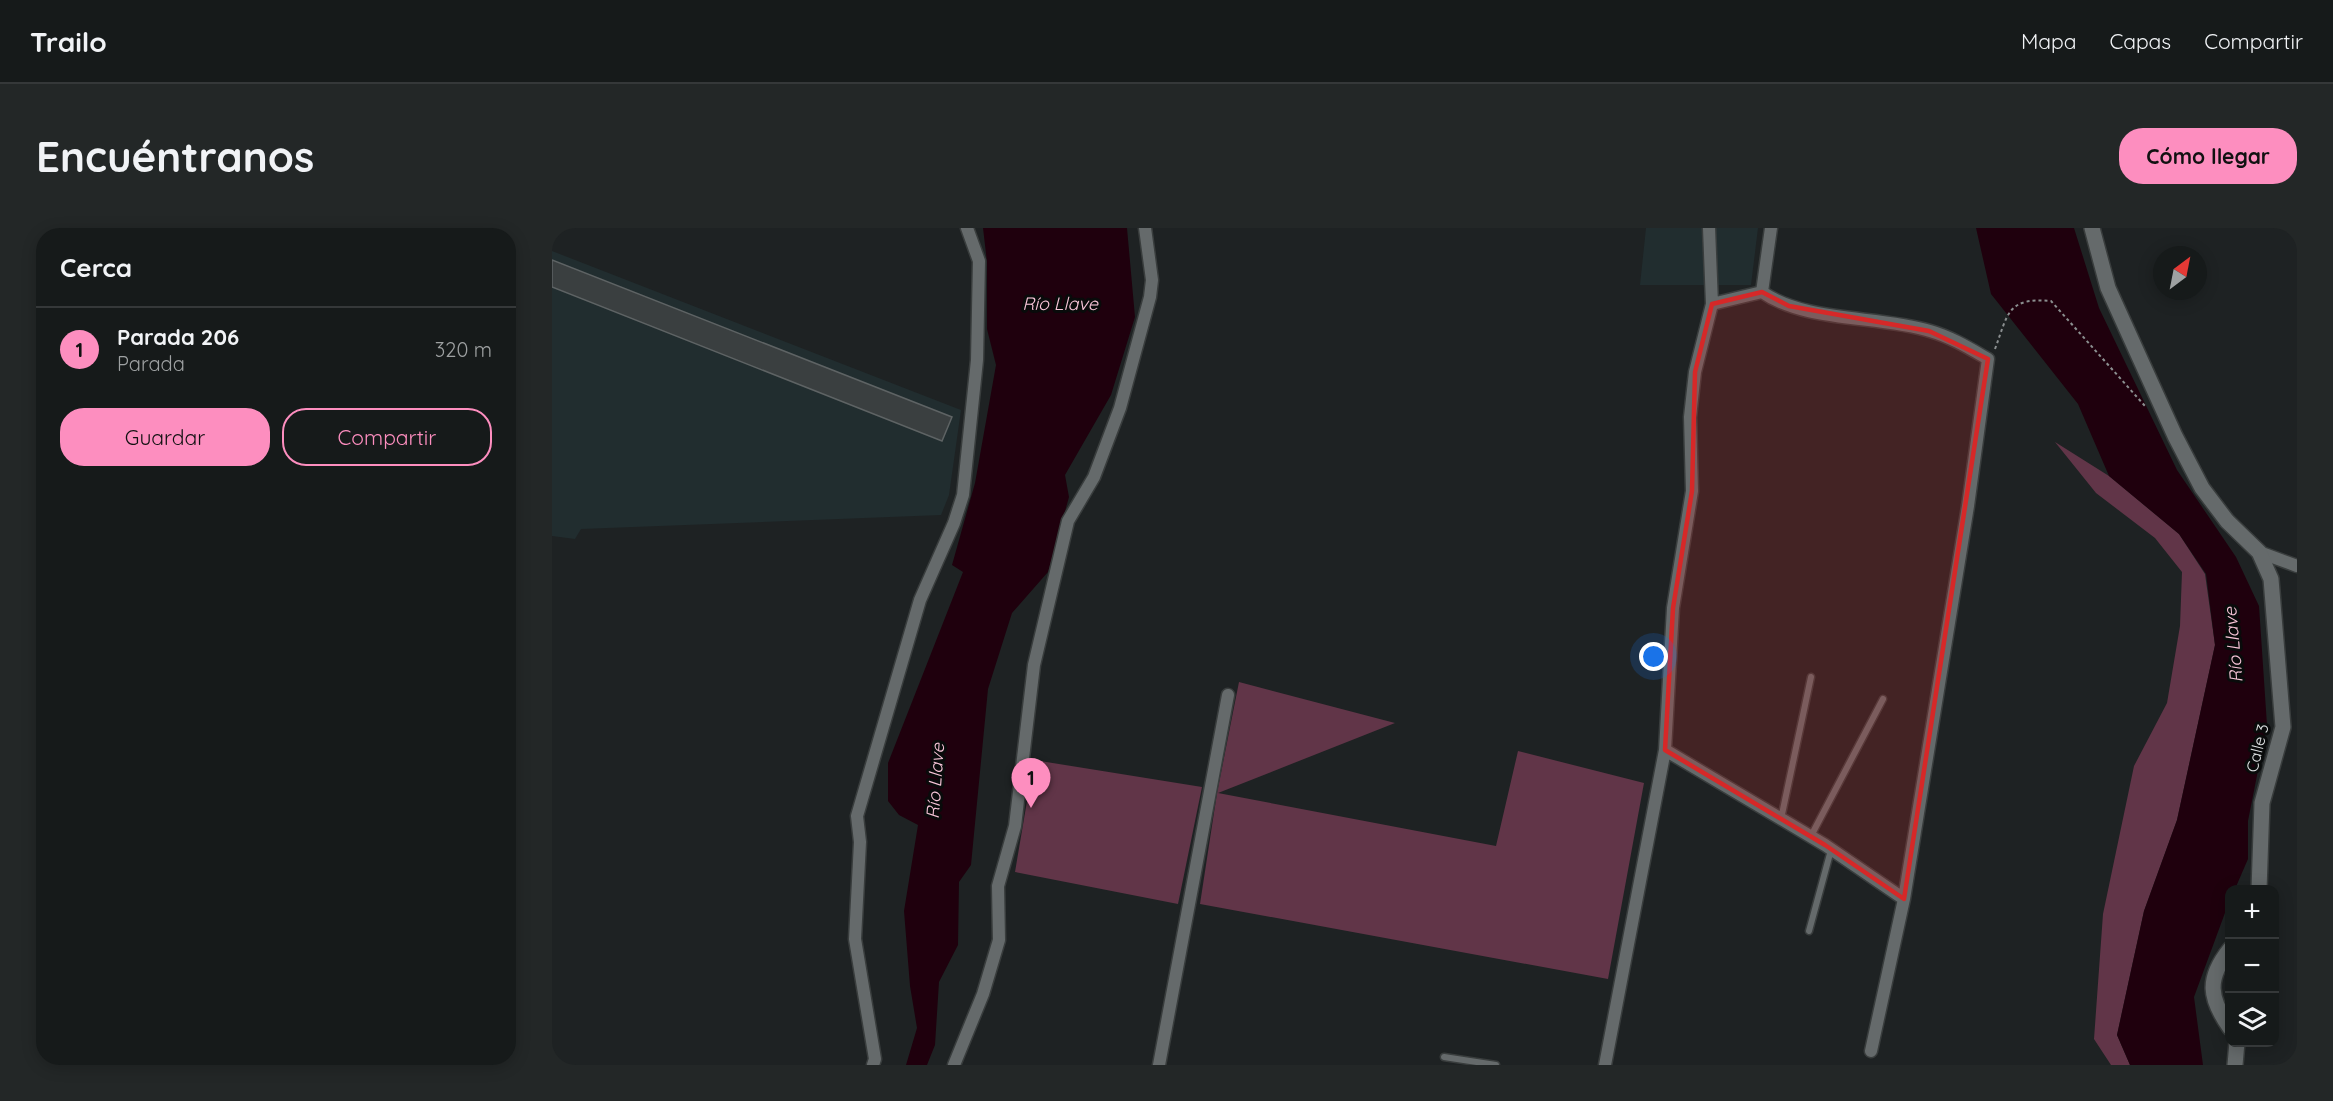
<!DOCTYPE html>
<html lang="es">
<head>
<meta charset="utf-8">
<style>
	:root { --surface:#161a1a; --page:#232727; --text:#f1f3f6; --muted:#9ea1a2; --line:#353839; --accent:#fd8ebf }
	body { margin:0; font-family:Quicksand,sans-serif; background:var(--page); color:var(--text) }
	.controls { position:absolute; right:18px; bottom:18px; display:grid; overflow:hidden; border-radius:12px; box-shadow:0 3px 15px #0003 }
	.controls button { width:54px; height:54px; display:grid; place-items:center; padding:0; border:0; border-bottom:2px solid var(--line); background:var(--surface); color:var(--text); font:30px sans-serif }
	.compass { position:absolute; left:1601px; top:18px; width:54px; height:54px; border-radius:50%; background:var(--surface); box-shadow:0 3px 15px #0003; rotate:32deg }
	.you { position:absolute; left:1102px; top:429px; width:21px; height:21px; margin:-15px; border:4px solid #fff; border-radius:50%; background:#1a73e8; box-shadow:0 0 0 9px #1a73e833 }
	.badge { display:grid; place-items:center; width:39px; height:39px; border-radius:50%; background:var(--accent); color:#111; font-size:20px; font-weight:700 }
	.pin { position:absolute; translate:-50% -50px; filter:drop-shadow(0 2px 3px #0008) }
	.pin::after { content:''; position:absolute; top:32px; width:21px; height:18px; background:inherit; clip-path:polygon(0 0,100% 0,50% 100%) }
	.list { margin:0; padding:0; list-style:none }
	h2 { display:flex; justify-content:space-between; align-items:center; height:78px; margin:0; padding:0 24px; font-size:26px }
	h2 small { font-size:20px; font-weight:400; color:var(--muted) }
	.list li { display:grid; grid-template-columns:39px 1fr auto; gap:18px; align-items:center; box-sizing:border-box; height:84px; padding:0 24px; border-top:2px solid var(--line) }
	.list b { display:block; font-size:22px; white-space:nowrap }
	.list p { margin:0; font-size:20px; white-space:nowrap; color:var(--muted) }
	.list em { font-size:20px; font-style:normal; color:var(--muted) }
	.actions { display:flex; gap:12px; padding:18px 24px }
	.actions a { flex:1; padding:14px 0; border:2px solid var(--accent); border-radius:24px; text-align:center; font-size:21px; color:var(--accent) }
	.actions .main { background:var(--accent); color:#111 }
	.icon { flex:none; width:33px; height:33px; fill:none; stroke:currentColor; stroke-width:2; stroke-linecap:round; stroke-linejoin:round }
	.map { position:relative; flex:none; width:1745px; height:837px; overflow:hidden; border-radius:24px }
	header { display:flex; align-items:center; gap:36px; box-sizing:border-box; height:84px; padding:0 30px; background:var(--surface); border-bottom:2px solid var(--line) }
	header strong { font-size:28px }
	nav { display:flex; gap:33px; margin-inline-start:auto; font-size:21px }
	.intro { display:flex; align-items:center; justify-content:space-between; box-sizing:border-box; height:144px; padding:0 36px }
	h1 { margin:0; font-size:42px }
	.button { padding:15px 27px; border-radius:24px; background:var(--accent); color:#111; font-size:21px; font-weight:700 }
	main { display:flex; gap:36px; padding:0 36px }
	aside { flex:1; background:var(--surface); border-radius:24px; box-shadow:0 3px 15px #0003 }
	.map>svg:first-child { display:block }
	.built { fill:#212d2f }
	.green { fill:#613548 }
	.water { fill:#1f000d }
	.building { fill:#3a3f40; stroke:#5e6364; stroke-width:1.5 }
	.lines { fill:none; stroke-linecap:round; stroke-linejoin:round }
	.service-casing { stroke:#393d3d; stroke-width:9 }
	.minor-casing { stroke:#393d3d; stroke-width:15 }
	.tertiary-casing { stroke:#393d3d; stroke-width:18 }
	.path { stroke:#8b8f90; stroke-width:2; stroke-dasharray:3 3; stroke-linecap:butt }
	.service { stroke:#656a6b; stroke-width:6 }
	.minor { stroke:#656a6b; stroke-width:12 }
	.tertiary { stroke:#656a6b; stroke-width:15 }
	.marked { fill:#d62828; fill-opacity:0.2; stroke:#d62828; stroke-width:4.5; stroke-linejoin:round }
	.labels { text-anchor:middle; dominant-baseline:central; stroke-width:6; stroke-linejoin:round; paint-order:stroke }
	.street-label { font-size:16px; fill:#e6e9ea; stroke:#090b0b }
	.water-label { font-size:18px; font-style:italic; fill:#fac6da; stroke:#090b0b }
</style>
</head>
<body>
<header>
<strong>Trailo</strong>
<nav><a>Mapa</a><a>Capas</a><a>Compartir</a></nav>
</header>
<div class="intro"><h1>Encuéntranos</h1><a class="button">Cómo llegar</a></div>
<main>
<aside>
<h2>Cerca<small></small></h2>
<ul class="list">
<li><span class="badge">1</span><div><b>Parada 206</b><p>Parada</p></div><em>320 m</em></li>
</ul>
<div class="actions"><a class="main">Guardar</a><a>Compartir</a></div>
</aside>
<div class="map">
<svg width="1745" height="837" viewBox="0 0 1745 837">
	<rect width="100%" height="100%" fill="#1e2223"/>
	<!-- built -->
	<path class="built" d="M1094,0h112l-7,57h-111z
		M0,23l409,159 -12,85 -8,20 -360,14 -6,10 -23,-3z"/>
	<!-- green -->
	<path class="green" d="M1503,214l54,34 70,58 26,40 10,71 -38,175 -33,91 -27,124 13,30h-19l-17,-26 9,-125 31,-148 33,-63 13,-77 2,-54 -27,-34 -59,-45z
		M687,454l156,41 -177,70 278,53 22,-95 126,32 -36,196 -408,-75 17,-111z
		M482,532l168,27 -24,117 -163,-32z"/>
	<!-- water -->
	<path class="water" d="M431,0h144l8,89 -24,78 -46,80 4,22 -21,75 -36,41 -24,76 -17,176 -12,17 -1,63 -19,37 -4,63 -8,20h-21l11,-37 -7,-42 -6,-75 14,-86 -19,-10 -11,-14v-38l75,-191 -11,-7 23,-82 21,-118 -9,-36v-67z
		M1424,0h98l25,80 78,162 59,87 23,49 8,119 -19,96v38l-13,30 -5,1 -1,12 -35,95 9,68h-73l-13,-30 27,-124 33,-91 38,-175 -9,-71 -27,-40 -70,-58 -31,-72 -87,-110z"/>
	<!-- building -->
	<path class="building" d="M0,32l400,157 -10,24 -390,-154z"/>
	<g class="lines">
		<defs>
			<path id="service" d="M1229,591l30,-142
				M1259,608l72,-137
				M1257,703l22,-81
				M892,829l52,8"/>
			<path id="minor" d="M1157,0l3,76
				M1210,64c45,31 116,23 168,39 21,6 39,17 58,28l-20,147 -64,393 -33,152
				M1210,64l9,-64
				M1707,324l38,14
				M1113,522l160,95 79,54
				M321,837l2,-6 -20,-120 5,-97 -3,-26 63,-216 34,-77 9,-28 14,-135 2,-99 -12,-33
				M402,837l29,-71 16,-54 -1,-54 17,-60 19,-161 34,-144 26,-44 26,-69 30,-111 2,-17 -7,-52
				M607,837l69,-370
				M1053,837l60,-315 8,-142 19,-117 -2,-74 5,-45 17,-68 50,-12"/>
			<path id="tertiary" d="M1540,0l16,60 67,148 27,52 25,33 32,31 12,27 12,148 -21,76 -3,87
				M1678,721c-24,30 -21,49 0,79
				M1683,837l2,-23"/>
		</defs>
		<!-- service casing -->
		<use href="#service" class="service-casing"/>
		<!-- minor casing -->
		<use href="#minor" class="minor-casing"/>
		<!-- tertiary casing -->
		<use href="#tertiary" class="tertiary-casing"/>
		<!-- path -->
		<path class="path" d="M1443,121c13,-35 12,-52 56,-48l94,105"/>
		<!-- service -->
		<use href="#service" class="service"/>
		<!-- minor -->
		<use href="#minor" class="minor"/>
		<!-- tertiary -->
		<use href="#tertiary" class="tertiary"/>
	</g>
	<!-- marked area -->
	<path class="marked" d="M1210,64l27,14 140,25 59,28 -84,540 -79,-54 -160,-95 8,-142 19,-117 3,-119 17,-68z"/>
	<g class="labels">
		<!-- street labels -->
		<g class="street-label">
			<text transform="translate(1705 520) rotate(-76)">Calle 3</text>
		</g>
		<!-- water labels -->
		<g class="water-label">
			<text x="508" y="75">Río Llave</text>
			<text transform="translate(1681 417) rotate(-95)">Río Llave</text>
			<text transform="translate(383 553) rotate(-86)">Río Llave</text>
		</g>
	</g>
</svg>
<div class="controls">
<button>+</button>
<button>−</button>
<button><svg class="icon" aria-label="layers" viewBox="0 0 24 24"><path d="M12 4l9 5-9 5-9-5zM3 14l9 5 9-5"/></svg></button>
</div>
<svg class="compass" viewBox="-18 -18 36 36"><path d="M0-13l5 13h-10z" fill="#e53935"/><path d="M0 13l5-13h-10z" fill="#9ea1a2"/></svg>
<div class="you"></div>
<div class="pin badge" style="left:479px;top:580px">1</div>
</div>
</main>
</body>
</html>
